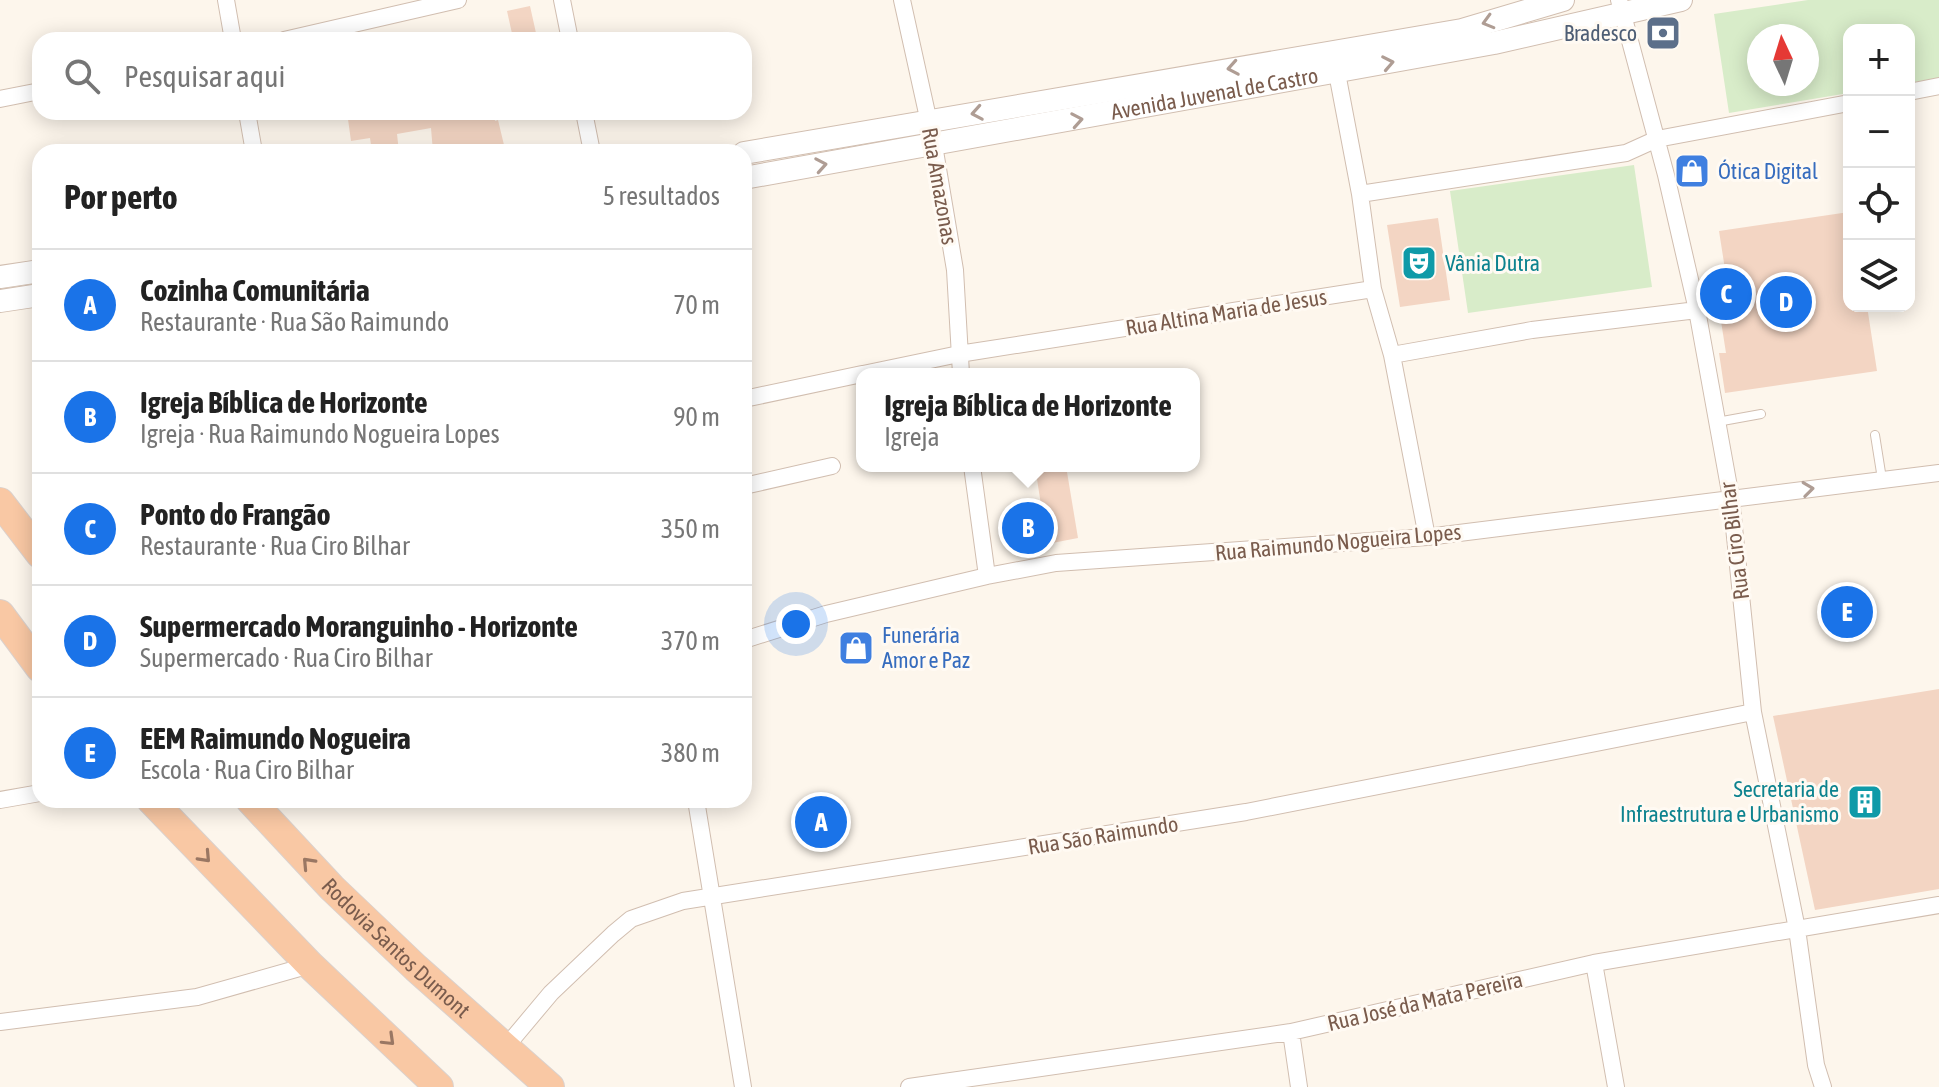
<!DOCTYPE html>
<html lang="pt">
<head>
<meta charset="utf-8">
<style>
	:root { --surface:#fff; --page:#f6f6f6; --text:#222; --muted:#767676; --line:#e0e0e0; --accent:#1a73e8 }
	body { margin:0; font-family:"Asap Condensed",sans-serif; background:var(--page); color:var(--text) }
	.controls { position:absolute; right:24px; top:24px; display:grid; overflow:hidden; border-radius:16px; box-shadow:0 4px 20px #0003 }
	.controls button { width:72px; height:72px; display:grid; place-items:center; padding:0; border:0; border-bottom:2px solid var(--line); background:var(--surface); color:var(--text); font:40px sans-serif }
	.compass { position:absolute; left:1747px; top:24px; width:72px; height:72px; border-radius:50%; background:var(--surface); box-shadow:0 4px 20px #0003; rotate:356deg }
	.you { position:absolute; left:796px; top:624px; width:28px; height:28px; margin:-20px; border:6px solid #fff; border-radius:50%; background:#1a73e8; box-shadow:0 0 0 12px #1a73e833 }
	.badge { display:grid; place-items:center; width:52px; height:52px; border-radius:50%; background:var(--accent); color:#fff; font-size:26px; font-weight:700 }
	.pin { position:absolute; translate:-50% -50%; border:4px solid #fff; box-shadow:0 2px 8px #0006 }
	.popup { position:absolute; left:856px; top:368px; width:344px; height:104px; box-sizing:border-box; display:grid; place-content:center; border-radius:16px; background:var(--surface); filter:drop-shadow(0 2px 6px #0005); font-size:26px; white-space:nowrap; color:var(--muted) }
	.popup b { font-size:30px; color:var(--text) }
	.popup::after { content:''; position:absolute; left:50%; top:100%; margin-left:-16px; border:16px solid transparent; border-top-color:var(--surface) }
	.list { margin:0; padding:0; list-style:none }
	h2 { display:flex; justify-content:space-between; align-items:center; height:104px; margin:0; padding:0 32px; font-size:34px }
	h2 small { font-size:26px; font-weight:400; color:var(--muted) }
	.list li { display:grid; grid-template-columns:52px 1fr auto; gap:24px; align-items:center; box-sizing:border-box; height:112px; padding:0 32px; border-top:2px solid var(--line) }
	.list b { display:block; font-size:30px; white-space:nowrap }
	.list p { margin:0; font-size:26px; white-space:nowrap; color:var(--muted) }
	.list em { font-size:26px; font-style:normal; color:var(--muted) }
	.icon { flex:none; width:44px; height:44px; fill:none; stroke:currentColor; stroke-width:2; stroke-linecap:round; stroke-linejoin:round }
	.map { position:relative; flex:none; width:1939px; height:1087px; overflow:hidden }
	.search { position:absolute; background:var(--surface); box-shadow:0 4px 20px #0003; left:32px; top:32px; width:720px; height:88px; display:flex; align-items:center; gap:20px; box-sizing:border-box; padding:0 28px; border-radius:24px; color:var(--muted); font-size:30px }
	.panel { position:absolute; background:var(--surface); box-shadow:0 4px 20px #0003; left:32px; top:144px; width:720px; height:664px; border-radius:24px }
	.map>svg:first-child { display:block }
	.green { fill:#d8ecc9; fill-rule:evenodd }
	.building { fill:#f3d5c3 }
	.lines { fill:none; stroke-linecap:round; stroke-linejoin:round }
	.service-casing { stroke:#d1beb0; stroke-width:10 }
	.minor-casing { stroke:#d1beb0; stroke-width:18 }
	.tertiary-casing { stroke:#d1beb0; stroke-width:24 }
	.trunk-casing { stroke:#dad1cd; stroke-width:30 }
	.service { stroke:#fff; stroke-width:8 }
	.minor { stroke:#fff; stroke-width:16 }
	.tertiary { stroke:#fff; stroke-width:22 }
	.trunk { stroke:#f9c8a4; stroke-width:28 }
	.oneway { stroke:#af9d94 }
	.oneway2 { stroke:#9a7763 }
	.labels { text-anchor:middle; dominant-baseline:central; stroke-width:6; stroke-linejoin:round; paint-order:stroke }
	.service-label { font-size:22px; fill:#4e5e75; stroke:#fffaf3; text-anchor:end }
	.street-label { font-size:22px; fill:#7a5c4d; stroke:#fffaf3 }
	.shop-label { font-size:22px; fill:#366cbe; stroke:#fffaf3; text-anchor:start }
	.culture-label { font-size:22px; fill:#0d838f; stroke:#fffaf3; text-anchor:start }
</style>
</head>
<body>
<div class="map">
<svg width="1939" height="1087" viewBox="0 0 1939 1087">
	<rect width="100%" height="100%" fill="#fdf6ec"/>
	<!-- green -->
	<path class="green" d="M1808,0h131v78l-30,5v-53h-60v63l-120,20 -15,-99zM1759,36h48v48h-48z
		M1634,165l18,122 -184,26 -18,-122z"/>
	<!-- building -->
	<path class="building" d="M530,6l6,27 -23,5 -6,-27z
		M347,112h147l1,9 3,-1 6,25 -31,6 -40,1 -2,-24 -34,6 2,18h-27l-2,-14 -19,3z
		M1849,212v94h18l10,65 -152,22 -6,-40h7l-8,-51 12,-1 -11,-70z
		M1438,218l12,82 -50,7 -13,-82z
		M1035,466h31l12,72 -31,6z
		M1939,689v200l-124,21 -42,-194z"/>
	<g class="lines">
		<defs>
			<path id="service" d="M1717,422l44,-8
				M1875,435l7,44"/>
			<path id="minor" d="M226,0l7,40
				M562,0l8,40
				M902,0l32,145 21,125 6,104
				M1619,0l47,175 31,135 34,188 22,214 44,217 19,136 7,22
				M284,40l174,-40
				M1337,73l23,121 13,95 19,66 35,182
				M1909,92l30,-6
				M0,99l40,-8
				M247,112l7,40
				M584,112l8,40
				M1360,194l266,-41 31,-14 192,-36
				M1392,355l140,-25 165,-20
				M863,374l96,-20 414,-65
				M744,399l118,-25
				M972,466l15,110
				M744,486l88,-20
				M744,640l82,-26 161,-38 69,-13 371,-26 512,-64
				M0,800l40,-7
				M696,800l47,287
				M1594,963l22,124
				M0,1022l197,-25 113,-32
				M1291,1032l8,55
				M504,1049l47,-56 62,-59 18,-15 52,-18 563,-89 507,-100
				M909,1087l382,-55 303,-69 345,-58"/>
			<g id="tertiary">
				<path d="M744,153l718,-123 101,-30"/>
				<path id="s1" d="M744,178l750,-135 187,-43"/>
				<path d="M0,277l40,-6"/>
				<path d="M0,301l40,-6"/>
			</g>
			<g id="trunk">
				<path d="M0,502l40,52"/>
				<path d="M0,614l40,54"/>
				<path d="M151,800l159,165 129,122"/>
				<path id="s2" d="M250,800l82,88 84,80 134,119"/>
			</g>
		</defs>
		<!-- service casing -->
		<use href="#service" class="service-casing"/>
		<!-- minor casing -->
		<use href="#minor" class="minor-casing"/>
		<!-- tertiary casing -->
		<use href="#tertiary" class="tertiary-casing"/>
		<!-- trunk casing -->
		<use href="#trunk" class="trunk-casing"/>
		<!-- service -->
		<use href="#service" class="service"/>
		<!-- minor -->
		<use href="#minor" class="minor"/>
		<!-- tertiary -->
		<use href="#tertiary" class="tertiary"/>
		<!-- trunk -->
		<use href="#trunk" class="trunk"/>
	</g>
	<!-- one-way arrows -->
	<defs><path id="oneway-chevron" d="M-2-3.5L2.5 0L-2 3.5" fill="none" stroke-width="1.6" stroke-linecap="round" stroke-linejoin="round" transform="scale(2)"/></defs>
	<g class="oneway">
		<use href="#oneway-chevron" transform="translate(1488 22) rotate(164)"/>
		<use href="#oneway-chevron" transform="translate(1388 63) rotate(-11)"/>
		<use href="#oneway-chevron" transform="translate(1233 68) rotate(170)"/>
		<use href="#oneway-chevron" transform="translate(977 113) rotate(170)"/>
		<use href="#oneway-chevron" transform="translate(1077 120) rotate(-10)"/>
		<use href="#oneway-chevron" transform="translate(821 165) rotate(-10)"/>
		<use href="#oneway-chevron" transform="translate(1808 489) rotate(-7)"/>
	</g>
	<g class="oneway2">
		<use href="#oneway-chevron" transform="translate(205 857) rotate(47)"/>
		<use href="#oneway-chevron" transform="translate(308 863) rotate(-133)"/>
		<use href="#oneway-chevron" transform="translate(389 1040) rotate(44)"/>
	</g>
	<!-- icons -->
	<defs>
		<symbol id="bank-square" viewBox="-11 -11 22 22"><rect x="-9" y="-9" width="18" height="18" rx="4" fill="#5c6f8a" stroke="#fffaf3"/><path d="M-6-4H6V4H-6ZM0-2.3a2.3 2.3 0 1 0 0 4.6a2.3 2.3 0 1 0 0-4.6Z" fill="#fff"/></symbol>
		<symbol id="shop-square" viewBox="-11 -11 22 22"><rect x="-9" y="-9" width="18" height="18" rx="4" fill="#3f7fe0" stroke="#fffaf3"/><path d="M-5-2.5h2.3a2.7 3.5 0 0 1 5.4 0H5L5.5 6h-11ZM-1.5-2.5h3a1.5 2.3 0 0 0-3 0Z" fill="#fff"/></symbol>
		<symbol id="theatre-square" viewBox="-11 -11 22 22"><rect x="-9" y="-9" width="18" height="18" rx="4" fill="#0f9aa8" stroke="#fffaf3"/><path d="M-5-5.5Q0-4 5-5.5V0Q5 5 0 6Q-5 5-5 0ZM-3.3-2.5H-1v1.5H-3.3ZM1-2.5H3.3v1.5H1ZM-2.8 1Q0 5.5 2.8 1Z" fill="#fff"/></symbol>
		<symbol id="building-square" viewBox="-11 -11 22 22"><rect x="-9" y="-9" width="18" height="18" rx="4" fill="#0f9aa8" stroke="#fffaf3"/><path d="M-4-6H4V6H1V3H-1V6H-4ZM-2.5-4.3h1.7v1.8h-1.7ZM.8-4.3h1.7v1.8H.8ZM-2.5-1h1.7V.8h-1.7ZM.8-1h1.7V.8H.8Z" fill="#fff"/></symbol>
	</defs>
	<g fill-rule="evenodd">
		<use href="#bank-square" x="1643" y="13" width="40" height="40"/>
		<use href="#shop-square" x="1672" y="151" width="40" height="40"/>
		<use href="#theatre-square" x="1399" y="243" width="40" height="40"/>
		<use href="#shop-square" x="836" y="628" width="40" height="40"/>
		<use href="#building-square" x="1845" y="782" width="40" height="40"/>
	</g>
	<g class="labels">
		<!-- service labels -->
		<g class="service-label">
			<text x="1637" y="33">Bradesco</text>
		</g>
		<!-- street labels -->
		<g class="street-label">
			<text stroke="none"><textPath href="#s1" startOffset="478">Avenida Juvenal de Castro</textPath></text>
			<text transform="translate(940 186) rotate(80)">Rua Amazonas</text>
			<text transform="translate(1226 312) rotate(-9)">Rua Altina Maria de Jesus</text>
			<text transform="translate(1734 541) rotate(-97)">Rua Ciro Bilhar</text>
			<text transform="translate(1338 542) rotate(-5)">Rua Raimundo Nogueira Lopes</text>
			<text transform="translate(1103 835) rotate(-9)">Rua São Raimundo</text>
			<text stroke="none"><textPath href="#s2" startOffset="208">Rodovia Santos Dumont</textPath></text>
			<text transform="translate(1425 1001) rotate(-13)">Rua José da Mata Pereira</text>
		</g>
		<!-- shop labels -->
		<g class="shop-label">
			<text x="1718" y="171">Ótica Digital</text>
			<text x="882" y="635">Funerária<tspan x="882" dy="25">Amor e Paz</tspan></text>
		</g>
		<!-- culture labels -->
		<g class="culture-label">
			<text x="1445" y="263">Vânia Dutra</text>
			<text x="1839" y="789" text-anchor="end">Secretaria de<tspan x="1839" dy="25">Infraestrutura e Urbanismo</tspan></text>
		</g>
	</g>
</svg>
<div class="controls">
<button>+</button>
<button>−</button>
<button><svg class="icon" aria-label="locate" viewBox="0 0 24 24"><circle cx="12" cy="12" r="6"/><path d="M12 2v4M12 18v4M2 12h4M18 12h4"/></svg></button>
<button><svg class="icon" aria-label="layers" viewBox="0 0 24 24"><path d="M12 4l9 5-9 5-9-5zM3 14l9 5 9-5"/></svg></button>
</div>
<svg class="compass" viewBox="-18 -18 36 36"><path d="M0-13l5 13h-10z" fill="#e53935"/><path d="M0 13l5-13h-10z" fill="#767676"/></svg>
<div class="you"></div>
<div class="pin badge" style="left:821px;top:822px">A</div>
<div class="pin badge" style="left:1028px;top:528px">B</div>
<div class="popup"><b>Igreja Bíblica de Horizonte</b>Igreja</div>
<div class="pin badge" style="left:1726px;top:294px">C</div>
<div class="pin badge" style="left:1786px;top:302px">D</div>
<div class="pin badge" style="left:1847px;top:612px">E</div>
<div class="search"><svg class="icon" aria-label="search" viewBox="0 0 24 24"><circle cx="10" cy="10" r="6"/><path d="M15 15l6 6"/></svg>Pesquisar aqui</div>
<section class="panel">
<h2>Por perto<small>5 resultados</small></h2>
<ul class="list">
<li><span class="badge">A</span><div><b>Cozinha Comunitária</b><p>Restaurante · Rua São Raimundo</p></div><em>70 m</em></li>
<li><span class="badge">B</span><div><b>Igreja Bíblica de Horizonte</b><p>Igreja · Rua Raimundo Nogueira Lopes</p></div><em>90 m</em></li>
<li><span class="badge">C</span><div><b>Ponto do Frangão</b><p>Restaurante · Rua Ciro Bilhar</p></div><em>350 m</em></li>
<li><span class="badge">D</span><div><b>Supermercado Moranguinho - Horizonte</b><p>Supermercado · Rua Ciro Bilhar</p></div><em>370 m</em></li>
<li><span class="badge">E</span><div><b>EEM Raimundo Nogueira</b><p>Escola · Rua Ciro Bilhar</p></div><em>380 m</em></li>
</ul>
</section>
</div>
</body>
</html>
